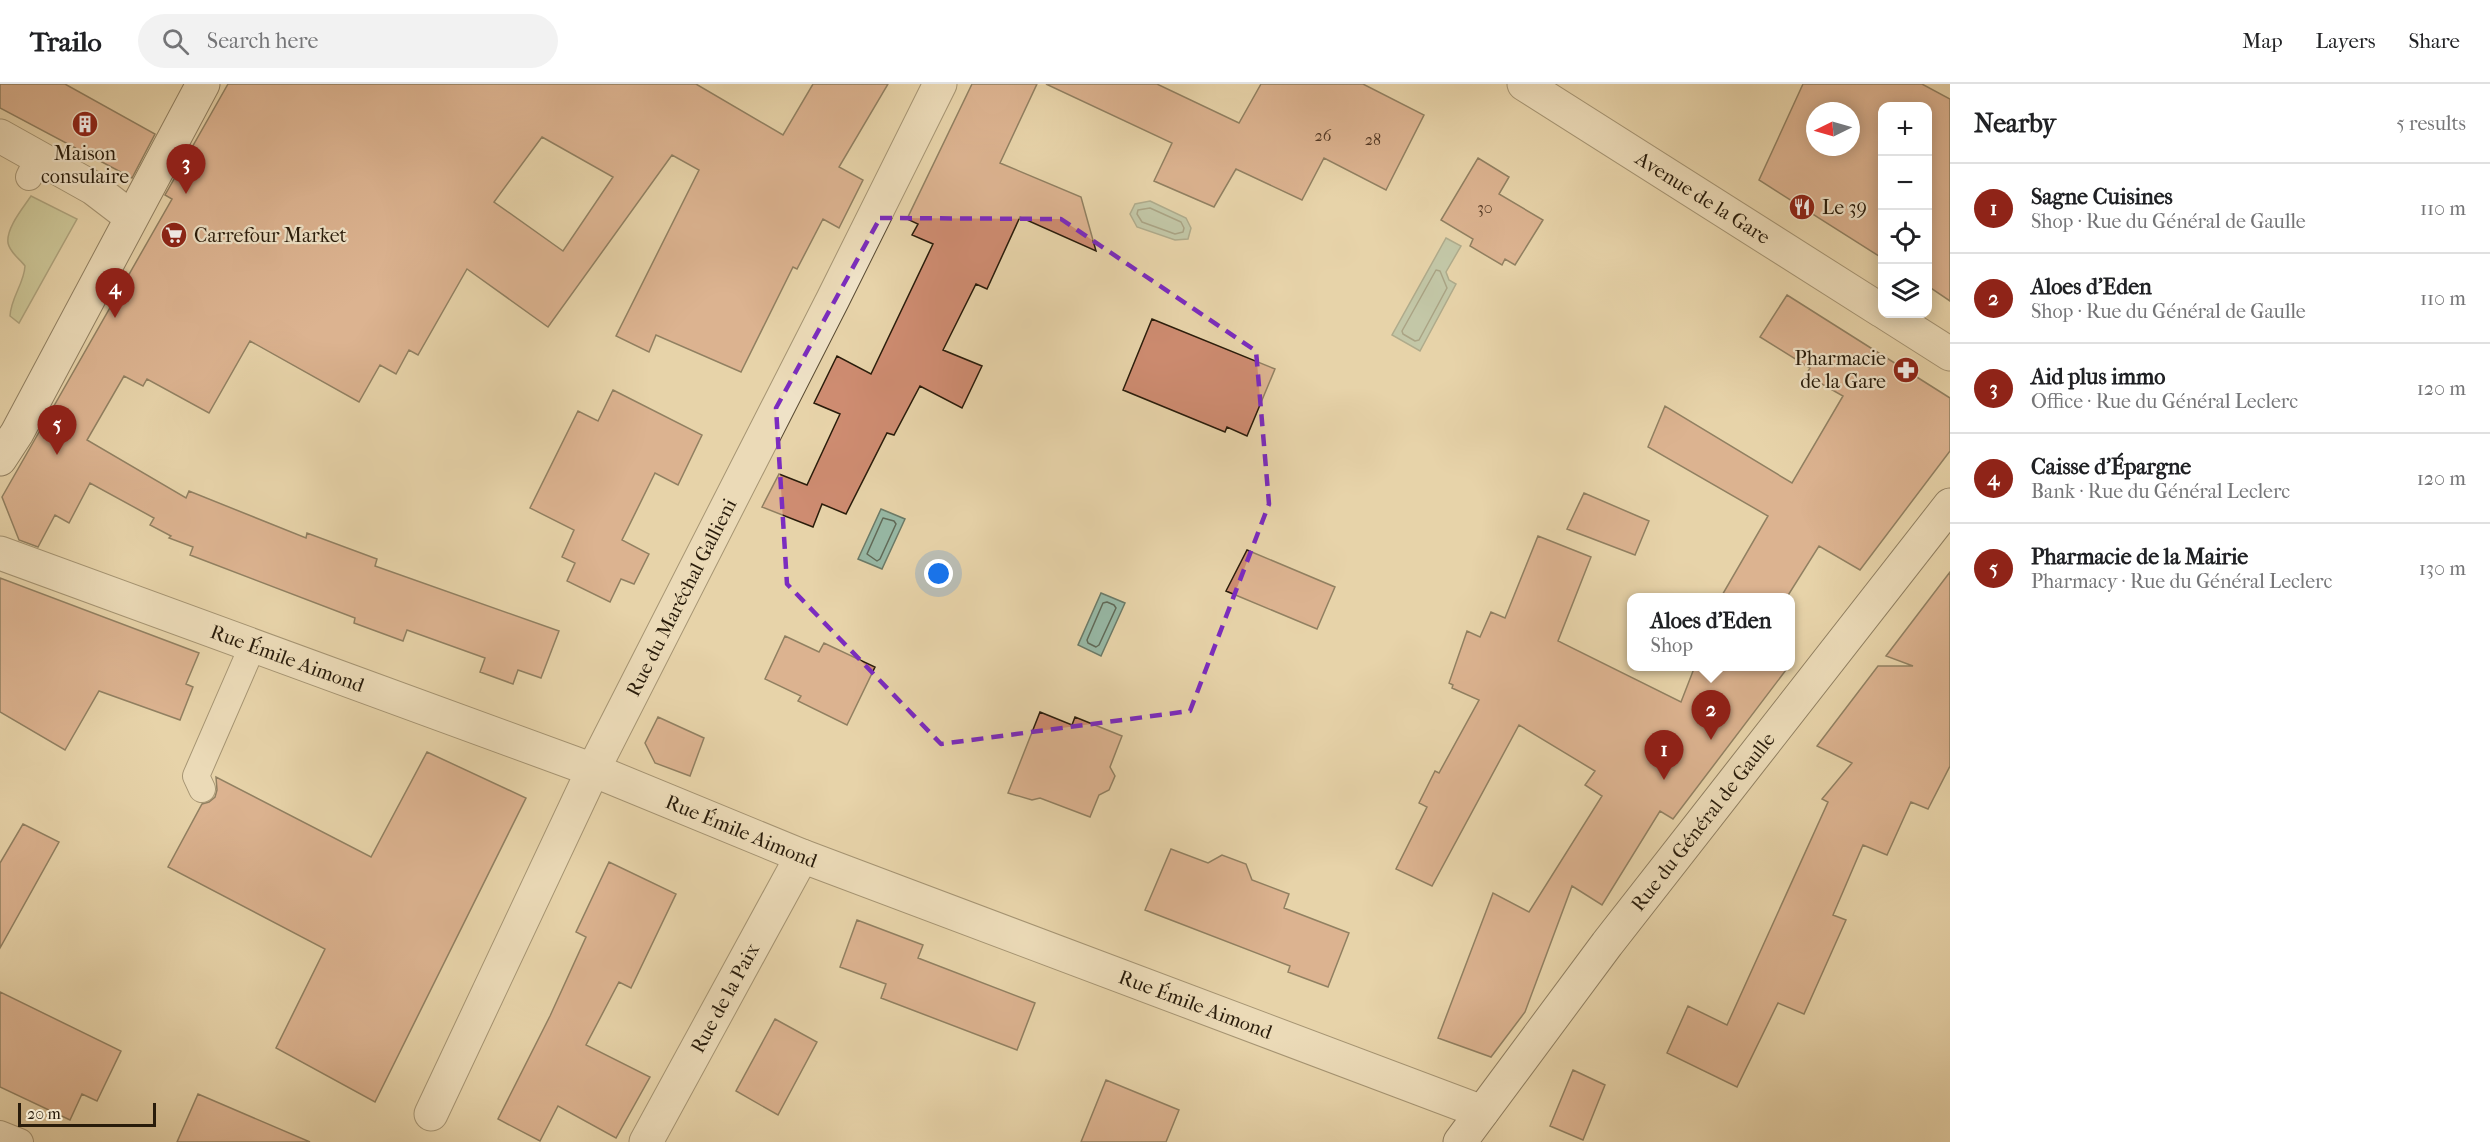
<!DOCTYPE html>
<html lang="en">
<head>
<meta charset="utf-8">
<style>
	:root { --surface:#fff; --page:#f2f2f2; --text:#202124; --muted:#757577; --line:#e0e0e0; --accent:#8f2418 }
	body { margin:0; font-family:"IM FELL French Canon",serif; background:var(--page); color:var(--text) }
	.controls { position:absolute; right:18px; top:18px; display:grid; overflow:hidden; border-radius:12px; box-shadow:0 3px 15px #0003 }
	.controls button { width:54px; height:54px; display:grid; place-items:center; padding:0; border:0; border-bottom:2px solid var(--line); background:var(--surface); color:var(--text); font:30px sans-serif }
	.compass { position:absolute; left:1806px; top:18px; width:54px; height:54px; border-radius:50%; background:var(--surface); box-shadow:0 3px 15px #0003; rotate:265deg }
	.scale { position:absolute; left:18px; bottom:15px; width:138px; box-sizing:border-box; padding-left:6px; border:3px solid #291c0b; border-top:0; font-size:16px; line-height:21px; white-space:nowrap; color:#291c0b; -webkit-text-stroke:4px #efe2c7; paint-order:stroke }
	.you { position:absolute; left:939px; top:490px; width:21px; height:21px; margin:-15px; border:4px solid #fff; border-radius:50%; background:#1a73e8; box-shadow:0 0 0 9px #1a73e833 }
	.badge { display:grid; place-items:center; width:39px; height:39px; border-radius:50%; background:var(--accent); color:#fff; font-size:20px; font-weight:700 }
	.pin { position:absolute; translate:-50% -50px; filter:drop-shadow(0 2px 3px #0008) }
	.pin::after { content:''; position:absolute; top:32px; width:21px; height:18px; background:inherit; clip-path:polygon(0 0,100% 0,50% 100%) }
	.popup { position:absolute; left:1627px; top:509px; width:168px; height:78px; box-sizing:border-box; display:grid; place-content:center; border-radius:12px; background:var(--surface); filter:drop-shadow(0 2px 4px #0005); font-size:20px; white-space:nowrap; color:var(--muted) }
	.popup b { font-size:22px; color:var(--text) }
	.popup::after { content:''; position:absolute; left:50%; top:100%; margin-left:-12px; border:12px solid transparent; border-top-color:var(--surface) }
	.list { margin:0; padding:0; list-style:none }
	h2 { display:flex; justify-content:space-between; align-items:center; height:78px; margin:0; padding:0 24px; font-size:26px }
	h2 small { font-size:20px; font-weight:400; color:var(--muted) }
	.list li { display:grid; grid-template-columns:39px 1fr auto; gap:18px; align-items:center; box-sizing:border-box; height:90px; padding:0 24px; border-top:2px solid var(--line) }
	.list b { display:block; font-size:22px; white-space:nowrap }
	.list p { margin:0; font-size:20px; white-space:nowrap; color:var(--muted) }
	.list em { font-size:20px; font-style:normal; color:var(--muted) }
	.icon { flex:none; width:33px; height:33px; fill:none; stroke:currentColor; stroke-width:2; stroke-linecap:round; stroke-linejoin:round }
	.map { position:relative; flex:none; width:1950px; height:1058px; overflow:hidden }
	header { display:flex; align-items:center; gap:36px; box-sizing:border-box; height:84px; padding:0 30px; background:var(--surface); border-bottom:2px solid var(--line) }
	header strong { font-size:28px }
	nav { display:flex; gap:33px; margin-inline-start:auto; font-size:21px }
	.search { width:420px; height:54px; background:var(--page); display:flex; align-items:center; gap:15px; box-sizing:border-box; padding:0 21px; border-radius:33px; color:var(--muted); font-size:22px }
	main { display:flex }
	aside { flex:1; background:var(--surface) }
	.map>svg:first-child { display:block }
	.green { fill:#b1be8b; stroke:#6d6d4b; stroke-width:1.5 }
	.water { fill:#97b8a5; stroke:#6b7a67; stroke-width:1.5 }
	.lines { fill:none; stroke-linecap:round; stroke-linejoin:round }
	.shore { stroke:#606a58; stroke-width:1.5 }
	.building { fill:#ce8c71; stroke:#291c0b; stroke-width:1.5; fill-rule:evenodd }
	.lane-casing { stroke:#584a32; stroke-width:28 }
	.street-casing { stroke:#584a32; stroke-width:35 }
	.secondary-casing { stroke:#291c0b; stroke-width:35 }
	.lane { stroke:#efe2c7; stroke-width:26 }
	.street { stroke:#efe2c7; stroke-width:33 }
	.secondary { stroke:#efe2c7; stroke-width:33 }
	.marked { fill:none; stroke:#7b2cbf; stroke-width:4.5; stroke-dasharray:12 8; stroke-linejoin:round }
	.labels { text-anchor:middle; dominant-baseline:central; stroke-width:4.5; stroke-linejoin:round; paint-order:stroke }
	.number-label { font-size:16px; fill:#523824 }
	.poi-label { font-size:20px; fill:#291c0b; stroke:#efe2c7; text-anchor:start }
	.street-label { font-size:20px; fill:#291c0b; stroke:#efe2c7 }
</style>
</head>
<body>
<header>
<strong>Trailo</strong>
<div class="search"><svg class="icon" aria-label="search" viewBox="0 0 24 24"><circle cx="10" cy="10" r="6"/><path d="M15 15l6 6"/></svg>Search here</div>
<nav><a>Map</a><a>Layers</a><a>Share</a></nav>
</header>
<main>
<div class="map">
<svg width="1950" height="1058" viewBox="0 0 1950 1058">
	<rect width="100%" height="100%" fill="#e7d3a9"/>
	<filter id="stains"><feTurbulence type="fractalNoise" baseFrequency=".00333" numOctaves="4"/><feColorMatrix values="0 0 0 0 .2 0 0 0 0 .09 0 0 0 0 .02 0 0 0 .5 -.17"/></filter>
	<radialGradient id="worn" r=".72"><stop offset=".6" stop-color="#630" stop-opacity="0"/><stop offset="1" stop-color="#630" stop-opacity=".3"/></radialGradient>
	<!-- green -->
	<path class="green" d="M31,112l46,23 -58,104 -9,-7c1,-19 14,-32 15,-50 -5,-7 -15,-13 -17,-23 -2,-15 15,-35 23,-47z"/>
	<!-- water -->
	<path class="water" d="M1150,117l36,17 5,10 -3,11 -13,1 -38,-13 -7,-13 5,-10z
		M1446,154l15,8 -15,26 3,8 7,4 -36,67 -28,-16z
		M881,425l24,10 -23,50 -24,-10z
		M1101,509l24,10 -24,53 -23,-11z"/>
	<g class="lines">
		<!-- shore -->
		<path class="shore" d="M1150,124l31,14 3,6 -1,4 -8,2 -33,-12 -5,-8 1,-4z
			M1436,186l4,1 7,17 -28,52 -4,1 -12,-7 -1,-3z
			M883,434l11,3 2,3 -16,35 -3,2 -10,-7z
			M1107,518l7,3 2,3 -17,37 -3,2 -8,-4 -1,-3 16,-37z"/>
	</g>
	<!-- building -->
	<path class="building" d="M0,0h65l90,50 -23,44 -132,-70z
		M228,0h468l87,51 30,-51h75l-49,83 24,13 -24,48 -16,-9 -26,50 -4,-2 -52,105 -85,-37 -7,17 -33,-16 83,-166 -27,-15 -124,172 -81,-58 -49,86 -9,-5 -13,24 -16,-9 -21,37 -109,-61 -41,72 -62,-34 -4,7 -19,-10 -37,64 99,58 3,-7 117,47 1,-5 70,26 -2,7 184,65 -18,47 -23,-8 -5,14 -33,-12 5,-14 -78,-28 -4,11 -49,-18 1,-5 -165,-63 3,-8 -24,-9 2,-2 -21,-11 4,-7 -64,-35 -21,40 -14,-8 -17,32 -19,-7 -17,-43 170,-298 -7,-4zM542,53l71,40 -50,74 -69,-49z
		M972,0h65l-37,79 81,34 15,54 -76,-34 -33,72 -11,-5 -33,66 39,16 -20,42 -42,-22 -26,49 -7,-2 -41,81 -24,-10 -9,23 -51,-20 17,-33 28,11 33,-71 -26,-11 23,-47 34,18 62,-130 -21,-9 6,-11 -11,-5z
		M1046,0h111l82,39 22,-39h102l61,31 -38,75 -62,-32 -22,42 -66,-31 -22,38 -60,-26 18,-38z
		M1803,0h119l28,15v202l-22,-15v-180h-46v152l-123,-78zM1815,27h36v36h-36z
		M1478,74l31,19 -10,17 44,26 -28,45 -10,-6 -3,6 -32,-19 3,-7 -32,-19z
		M1787,211l163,103v53l-90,119 -41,-24 -32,51h-66l47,-81 -120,-69 17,-41 127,77 51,-87 -37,-21 4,-7 -50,-31z
		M1152,235l123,50 -28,67 -20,-9 -2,5 -102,-42z
		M613,306l89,45 -24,50 -23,-12 -33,67 27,14 -15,30 -13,-5 -11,23 -43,-21 8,-18 -13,-6 12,-27 -44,-22 48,-97 20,10z
		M1584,409l65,28 -14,34 -68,-26z
		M1538,452l53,21 -33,84 123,61 14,-36h94l-116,153 -13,-8 -58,94 -30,-19 -47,126 -34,45 -53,-19 55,-145 36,19 73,-116 -17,-11 10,-14 -76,-46 -87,161 -36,-17 31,-62 -8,-4 16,-32 4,2 40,-73 -27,-12 1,-3 -4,-2 18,-52 13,6 11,-25 14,6z
		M1247,466l88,37 -18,42 -91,-38z
		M1950,488v194l-22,43 -17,-7 -24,53 -24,-10 -30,70 13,5 -42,94 -26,-11 -41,84 -70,-34 21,-47 39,19 101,-223 -6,-3 30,-36 -35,-17 61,-80h35l-27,-10z
		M0,494l199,75 -13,31 7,3 -13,33 -81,-29 -34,59 -65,-38z
		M785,552l34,16 5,-9 51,24 -28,58 -49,-24 3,-5 -36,-17z
		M1040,628l32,13 3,-8 47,19 -12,31 5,9 -6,14 -10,5 -9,22 -50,-19 -8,2 -24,-7z
		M658,633l46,21 -14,38 -35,-13 -10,-20z
		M427,668l99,46 -151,304 -99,-54 49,-99 -157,-82 34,-63 7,-2 6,-5 2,-7 -1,-13 155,80z
		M23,740l36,18 -59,106v-85z
		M1171,765l37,14 14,-8 24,9 6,16 37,14 -5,14 65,25 -21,54 -40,-15 2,-6 -145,-56z
		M609,778l67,32 -45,94 -12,-6 -33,63 64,32 -34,61 -58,-32 -18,35 -42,-22 52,-103 36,-79 -10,-5z
		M857,836l66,25 -5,13 117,45 -18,47 -136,-52 5,-14 -46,-17z
		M0,908l121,59 -24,50 -15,-7 -12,26 -70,-33z
		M775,935l42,23 -39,73 -42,-24z
		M1573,986l32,15 -22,55 -33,-14z
		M1106,996l73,30 -13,32h-85z
		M198,1010l112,48h-133z"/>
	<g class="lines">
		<defs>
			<path id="lane" d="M29,93l10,-20
				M202,705l-6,-13 57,-131
				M0,1050l20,8"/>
			<g id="street">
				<path id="s1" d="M1524,0l358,227"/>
				<path d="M0,52l93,52 38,29"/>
				<path d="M1887,230l63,40"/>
				<path id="s2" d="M0,469l593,217 209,86 680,256"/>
				<path id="s3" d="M431,1030l162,-344 240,-471 107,-215"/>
				<path id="s4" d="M646,1058l156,-286"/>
			</g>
			<g id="secondary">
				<path d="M0,375l17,-26 186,-349"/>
				<path id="s5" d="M1460,1058l147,-198 343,-439"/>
			</g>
		</defs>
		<!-- lane casing -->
		<use href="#lane" class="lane-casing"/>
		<!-- street casing -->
		<use href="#street" class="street-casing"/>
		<!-- secondary casing -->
		<use href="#secondary" class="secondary-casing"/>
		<!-- lane -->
		<use href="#lane" class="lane"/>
		<!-- street -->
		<use href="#street" class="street"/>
		<!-- secondary -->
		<use href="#secondary" class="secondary"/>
	</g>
	<!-- marked area -->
	<path d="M0 0H1950V1058H0ZM880,134l181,1 195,132 13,153 -79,207 -249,33 -154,-160 -11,-176z" fill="#e7d3a9" fill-opacity=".55" fill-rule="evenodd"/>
	<path class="marked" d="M880,134l181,1 195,132 13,153 -79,207 -249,33 -154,-160 -11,-176z"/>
	<!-- icons -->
	<defs>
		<symbol id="building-disc" viewBox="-11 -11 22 22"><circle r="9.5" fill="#8f2418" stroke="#efe2c7"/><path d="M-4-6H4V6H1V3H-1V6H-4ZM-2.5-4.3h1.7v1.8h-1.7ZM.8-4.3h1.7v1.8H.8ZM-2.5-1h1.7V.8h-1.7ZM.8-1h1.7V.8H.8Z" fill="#fff"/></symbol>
		<symbol id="restaurant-disc" viewBox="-11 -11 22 22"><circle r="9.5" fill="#8f2418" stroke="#efe2c7"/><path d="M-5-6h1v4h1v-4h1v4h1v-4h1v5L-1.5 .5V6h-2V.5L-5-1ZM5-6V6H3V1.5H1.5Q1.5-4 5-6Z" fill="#fff"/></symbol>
		<symbol id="supermarket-disc" viewBox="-11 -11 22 22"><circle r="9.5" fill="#8f2418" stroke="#efe2c7"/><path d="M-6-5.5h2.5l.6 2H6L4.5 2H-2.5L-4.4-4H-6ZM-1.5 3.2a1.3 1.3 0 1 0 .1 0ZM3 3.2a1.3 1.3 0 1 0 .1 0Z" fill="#fff"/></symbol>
		<symbol id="pharmacy-disc" viewBox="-11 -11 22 22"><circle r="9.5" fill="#8f2418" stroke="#efe2c7"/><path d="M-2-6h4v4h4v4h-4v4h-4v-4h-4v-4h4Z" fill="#fff"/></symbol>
	</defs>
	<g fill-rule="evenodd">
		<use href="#building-disc" x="70" y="25" width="30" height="30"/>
		<use href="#restaurant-disc" x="1787" y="108" width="30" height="30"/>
		<use href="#supermarket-disc" x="159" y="136" width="30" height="30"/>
		<use href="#pharmacy-disc" x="1891" y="271" width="30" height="30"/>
	</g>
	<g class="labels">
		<!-- number labels -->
		<g class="number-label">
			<text x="1323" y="51">26</text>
			<text x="1373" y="55">28</text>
			<text x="1485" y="123">30</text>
		</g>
		<!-- poi labels -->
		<g class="poi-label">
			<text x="85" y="69" text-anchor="middle">Maison<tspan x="85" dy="23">consulaire</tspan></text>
			<text x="1822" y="123">Le 39</text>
			<text x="194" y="151">Carrefour Market</text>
			<text x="1886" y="274" text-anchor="end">Pharmacie<tspan x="1886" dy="23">de la Gare</tspan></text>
		</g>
		<!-- street labels -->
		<g class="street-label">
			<text stroke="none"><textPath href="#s1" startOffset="212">Avenue de la Gare</textPath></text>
			<text stroke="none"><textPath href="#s3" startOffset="574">Rue du Maréchal Gallieni</textPath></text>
			<text stroke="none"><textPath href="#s2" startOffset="306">Rue Émile Aimond</textPath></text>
			<text stroke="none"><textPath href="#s5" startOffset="402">Rue du Général de Gaulle</textPath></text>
			<text stroke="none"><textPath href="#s2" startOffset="792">Rue Émile Aimond</textPath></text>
			<text stroke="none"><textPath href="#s4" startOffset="164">Rue de la Paix</textPath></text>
			<text stroke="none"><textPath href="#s2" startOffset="1278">Rue Émile Aimond</textPath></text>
		</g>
	</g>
	<rect width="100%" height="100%" filter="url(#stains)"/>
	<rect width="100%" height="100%" fill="url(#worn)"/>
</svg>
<div class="controls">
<button>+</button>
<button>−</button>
<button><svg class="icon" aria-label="locate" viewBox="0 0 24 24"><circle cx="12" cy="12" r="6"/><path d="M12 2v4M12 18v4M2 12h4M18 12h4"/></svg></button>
<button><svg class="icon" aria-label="layers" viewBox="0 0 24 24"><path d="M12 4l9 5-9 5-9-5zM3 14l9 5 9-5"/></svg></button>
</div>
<svg class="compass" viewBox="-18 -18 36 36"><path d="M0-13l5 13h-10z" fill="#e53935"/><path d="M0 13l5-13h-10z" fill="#757577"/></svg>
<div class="scale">20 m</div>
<div class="you"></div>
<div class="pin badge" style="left:1664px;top:696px">1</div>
<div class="pin badge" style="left:1711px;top:656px">2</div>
<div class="popup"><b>Aloes d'Eden</b>Shop</div>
<div class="pin badge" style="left:186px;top:110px">3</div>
<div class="pin badge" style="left:115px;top:234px">4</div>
<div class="pin badge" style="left:57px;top:371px">5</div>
</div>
<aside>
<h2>Nearby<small>5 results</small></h2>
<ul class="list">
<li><span class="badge">1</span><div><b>Sagne Cuisines</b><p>Shop · Rue du Général de Gaulle</p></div><em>110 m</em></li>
<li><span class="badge">2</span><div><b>Aloes d'Eden</b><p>Shop · Rue du Général de Gaulle</p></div><em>110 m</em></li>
<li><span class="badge">3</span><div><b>Aid plus immo</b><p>Office · Rue du Général Leclerc</p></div><em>120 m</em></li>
<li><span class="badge">4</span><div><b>Caisse d'Épargne</b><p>Bank · Rue du Général Leclerc</p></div><em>120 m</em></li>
<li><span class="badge">5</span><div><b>Pharmacie de la Mairie</b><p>Pharmacy · Rue du Général Leclerc</p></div><em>130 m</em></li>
</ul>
</aside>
</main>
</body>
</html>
